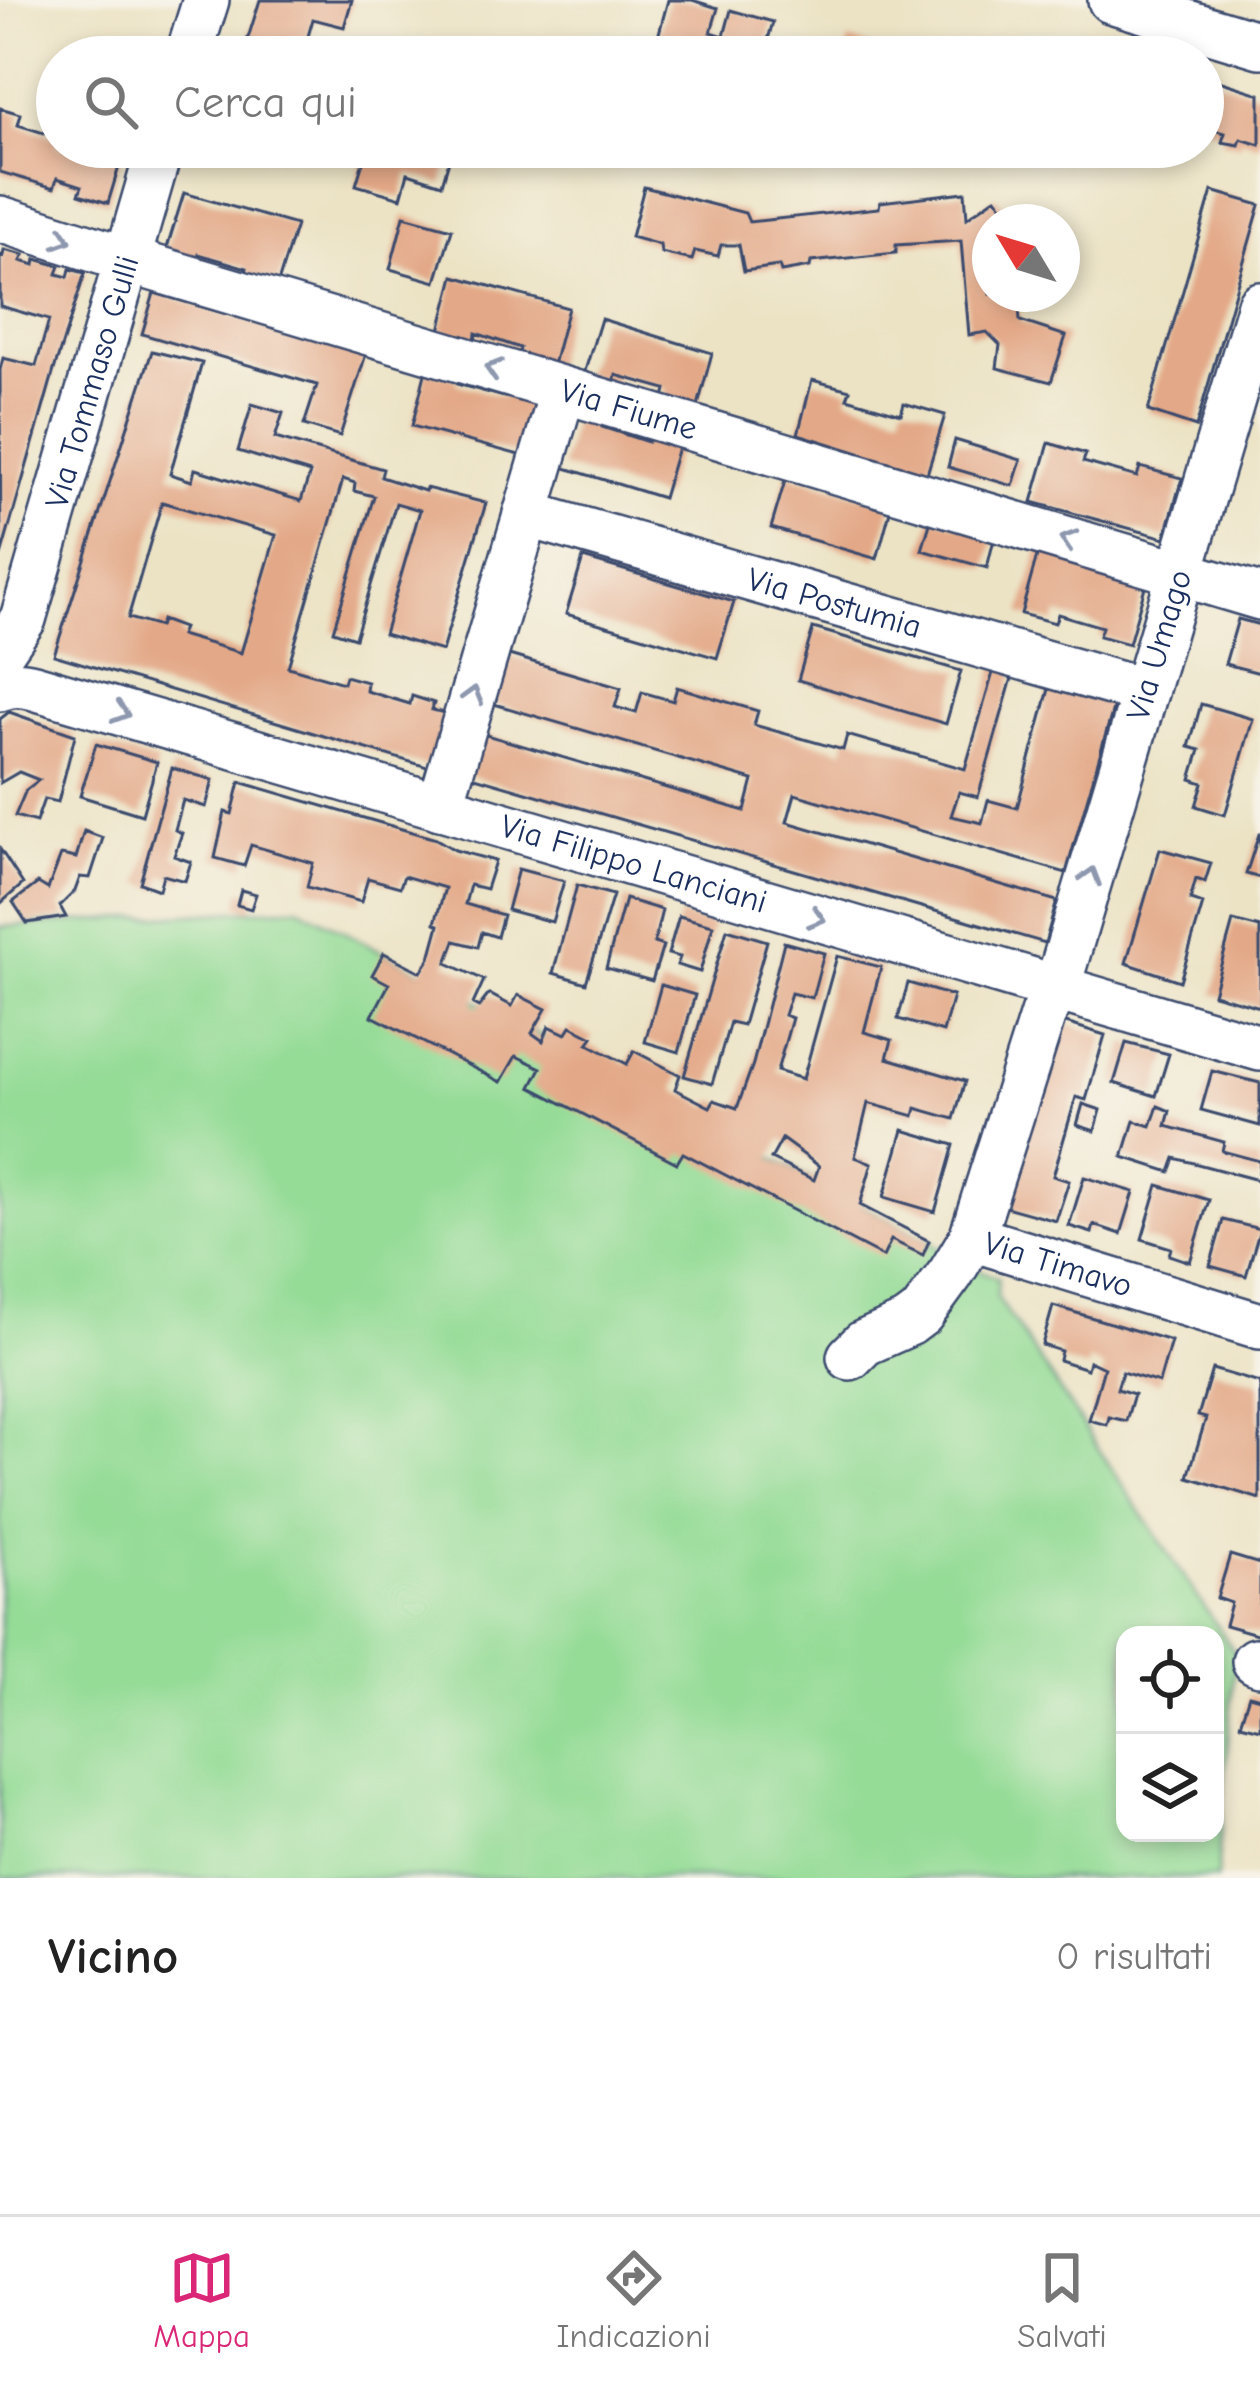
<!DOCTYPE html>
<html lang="it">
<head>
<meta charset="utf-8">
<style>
	:root { --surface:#fff; --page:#f6f6f6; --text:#222; --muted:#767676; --line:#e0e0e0; --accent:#db2777 }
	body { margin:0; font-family:"Comic Neue",sans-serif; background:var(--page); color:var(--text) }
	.controls { position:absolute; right:36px; bottom:36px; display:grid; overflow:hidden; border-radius:24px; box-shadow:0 6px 18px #0003 }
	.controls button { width:108px; height:108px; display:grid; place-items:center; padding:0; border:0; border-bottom:3px solid var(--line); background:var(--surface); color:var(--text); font:60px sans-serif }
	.compass { position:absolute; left:972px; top:204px; width:108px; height:108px; border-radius:50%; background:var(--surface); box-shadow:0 6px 18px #0003; rotate:308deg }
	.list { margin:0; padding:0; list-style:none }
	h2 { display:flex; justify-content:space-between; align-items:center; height:156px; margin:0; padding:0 48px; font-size:51px }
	h2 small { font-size:39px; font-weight:400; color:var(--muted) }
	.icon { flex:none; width:66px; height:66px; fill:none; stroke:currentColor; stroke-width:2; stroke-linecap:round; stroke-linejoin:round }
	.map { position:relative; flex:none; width:1260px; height:1878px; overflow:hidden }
	.search { position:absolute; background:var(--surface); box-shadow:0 6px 18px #0003; left:36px; right:36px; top:36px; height:132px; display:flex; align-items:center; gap:30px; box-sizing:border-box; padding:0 42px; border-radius:66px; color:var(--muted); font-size:45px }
	.sheet { height:336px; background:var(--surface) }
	nav { display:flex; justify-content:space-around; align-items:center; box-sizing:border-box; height:168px; border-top:3px solid var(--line); background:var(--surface); font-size:33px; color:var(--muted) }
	nav a { display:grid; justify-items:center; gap:6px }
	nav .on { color:var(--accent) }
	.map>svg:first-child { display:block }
	.green { fill:#95dc97; stroke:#58867a; stroke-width:3; fill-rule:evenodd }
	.building { fill:#e3a887; fill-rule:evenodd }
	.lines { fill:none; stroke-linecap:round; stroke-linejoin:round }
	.minor-casing { stroke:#3a4a6d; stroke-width:50 }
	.minor { stroke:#fff; stroke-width:45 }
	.oneway { stroke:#8d97ae }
	.labels { text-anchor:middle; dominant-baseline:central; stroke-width:9; stroke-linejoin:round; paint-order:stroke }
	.street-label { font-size:33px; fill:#1b2f5e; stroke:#f7f3e8 }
</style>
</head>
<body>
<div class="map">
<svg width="1260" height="1878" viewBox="0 0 1260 1878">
	<rect width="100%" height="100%" fill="#f7f3e8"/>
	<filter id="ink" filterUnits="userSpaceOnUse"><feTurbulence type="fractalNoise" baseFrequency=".00833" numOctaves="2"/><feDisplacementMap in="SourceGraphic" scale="24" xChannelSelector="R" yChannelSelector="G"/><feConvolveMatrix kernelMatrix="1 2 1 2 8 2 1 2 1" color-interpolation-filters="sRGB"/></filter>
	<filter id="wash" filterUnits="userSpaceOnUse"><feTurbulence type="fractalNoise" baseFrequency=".004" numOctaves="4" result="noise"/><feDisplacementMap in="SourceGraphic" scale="48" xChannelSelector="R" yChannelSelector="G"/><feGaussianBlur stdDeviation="2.7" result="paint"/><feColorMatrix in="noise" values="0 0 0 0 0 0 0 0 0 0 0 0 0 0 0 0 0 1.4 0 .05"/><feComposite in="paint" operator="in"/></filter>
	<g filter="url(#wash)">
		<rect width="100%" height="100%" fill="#ece3c5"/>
		<!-- green -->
		<path class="green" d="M298,907l631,334 28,20 41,17 -1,19 238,356 -18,225h-1217v-951zM1125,1635h90v198h-90z"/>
		<g id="blocks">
			<!-- building -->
			<path class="building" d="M260,0h92l-8,27 -31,-8 -11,38h-60z
				M668,0h24l26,8 -7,24 13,4 7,-26 42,12 -10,35h-76l3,-11 -32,-9z
				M123,40l22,6 8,6 -2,5h-34z
				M849,40l54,16v1h-59z
				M1103,45l36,12h-117l-1,-4z
				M1203,76l57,18v51l-19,-6 -2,6 -17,-3 3,-9 -22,-6z
				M0,108l21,6 -3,11 39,12v10h68l-17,56 -29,-9 3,-8 -25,-8 -3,10 -54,-16z
				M337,147h56l-1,4 11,3 2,-7h48l-11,37 -34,-11 -7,25 -45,-13 7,-23 -28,-8z
				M644,187l101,26 4,9 130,-14 1,-6 85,-10 2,26 29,-21 19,25h-25v72h28l2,27 46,15 -15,46 -54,-14 3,-23 -13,-13 -18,3 -8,-94 -65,4v8l-85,9 -1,5 -29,5 -2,-6 -35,5 -5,-26h-18l-3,11 -23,-5 -3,9 -31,-7 -1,-8 -29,-8z
				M1212,191l48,14 -64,222 -48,-16z
				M184,193l112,32 -18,58 -33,-8 2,-7 -48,-14 -2,6 -31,-9z
				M404,216l48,13 -16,53 -46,-13z
				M4,250l20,5 -3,6 14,4 1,-6 24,7 -3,8 11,3 2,-8 15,4 -31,97 -53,186 -1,-186 3,-12 33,8 13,-46 -49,-14v-51l3,1z
				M454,276l114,32 -15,57 -35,-9 2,-8 -44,-15 -1,8 -35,-11z
				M154,293l212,61 -26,82 -36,-11 13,-40 -175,-51z
				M601,319l111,34 -14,53 -34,-8 2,-9 -50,-14 -2,8 -30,-9z
				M152,351l50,12 -32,111 22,7 3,-12 106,32 9,-28 -72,-22 14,-47 31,9 -8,25 108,31 -2,8 44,14 1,-3 60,15 -44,148 -58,-17 36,-124 -24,-7 -41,135 -22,-7 41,-135 -20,-5 1,-8 -12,-4 -55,188 55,16 2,-7 22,6 -1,9 44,13 2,-8 22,7 -2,7 21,5 -16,55 -383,-115zM162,502l114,33 -35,118 -61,-18 3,-7 -22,-8 -2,7 -31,-9z
				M426,370l31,8v6l47,13 2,-5 31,9 -14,55 -111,-30z
				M812,380l38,10 -3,8 54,16 3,-11 41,12 -18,59 -129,-40z
				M575,413l28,8 -1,6 46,15 2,-7 29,9 -16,54 -101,-31z
				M955,440l66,20 -8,26 -65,-19z
				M1049,443l37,11 -3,8 54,15 3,-10 42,11 -17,60 -133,-36z
				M787,474l105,30 -15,55 -106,-31z
				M932,517l63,18 -8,33 -65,-18z
				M1040,545l108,31 -19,68 -30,-8 3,-9 -44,-13 -3,9 -34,-9z
				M583,558l151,44 -17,56 -151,-44z
				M1238,619l22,6v48l-35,-9z
				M813,628l148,43 -15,53 -148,-44z
				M509,655l112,33 -6,19 21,6 6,-21 31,9 4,-14 81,24 -4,14 89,25 4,-15 118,34 31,-107 20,2 -38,133 -19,-5 -8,24 31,7 6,-23 29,8 36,-134 64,21 -51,178 -271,-79 -8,28 270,79 -12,42 -577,-168 15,-41 262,77 8,-31 -259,-76z
				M1201,704l52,15 -28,96 -29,-9 7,-23 -12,-4 9,-29 -11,-3z
				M9,712l66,23 -17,67 -14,-3 -8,23 -21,-6 11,-26 13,-10 -20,-8 -19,11v-64z
				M96,744l61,18 -15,53 -62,-19z
				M172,768l41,12 -7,27 -23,-7 -8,30 7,3 -8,23 17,6 -6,19 -22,-6 -4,15 -19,-7z
				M240,782l196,57 19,11 40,11 -9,28 -16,-4 -5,19 38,11 -6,22 -15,-5 -4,15 -23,-6 -8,22 37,17 -11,24 6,3 10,-13 23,12 6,-11 28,14 -14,24 11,8 6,-15 17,8 5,-8 22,11 -5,7 39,20 7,-13 46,24 -5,14 35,18 4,-7 23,8 16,-44 31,-122 40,11 -12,45 -21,-5 -7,22 8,3 -15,53 26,8 34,-123 44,11 -17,65 28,8 -5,18 78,23 -11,38 -38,-11 -2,8 -46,-13 -13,54 17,6 -12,42 69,36 -6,14 -32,-15 -8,17 -200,-104 -6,10 -146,-76 10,-19 -25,-12 -15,26 -129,-66 17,-32 -17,-9 12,-22 37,19 9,-14 9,-33 -4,-2 10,-35 -41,-12 -4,11 -32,-9 -7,24 -54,-15 6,-24 -62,-18 -7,21 -29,-8 10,-46 7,2zM782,1139l37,27 -5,14 -43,-21z
				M84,831l19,7 -13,40 -10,-1 -5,14 -15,15 6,11 -39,6 -14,-21 25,-19 10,6 13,-34 15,3z
				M1259,834h1v44l-14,-4z
				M0,849l23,35 -23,20z
				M1160,849l51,14 -6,19 -9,-3 -6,21 13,4 -23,77 -54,-18z
				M518,869l46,12 -12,41 -45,-12z
				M577,885l36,10 -27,88 -33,-10z
				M241,890l15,4 -5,15 -14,-4z
				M625,899l37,11 -8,33 9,3 -11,35 -46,-13z
				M679,916l34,9 -13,47 -23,-7 3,-8 -12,-3z
				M1233,921l27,7v79l-47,-13z
				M727,929l40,12 -24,84 -13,-3 -18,62 -28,-8z
				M908,983l45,13 -10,36 -45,-13z
				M661,985l34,10 -16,57 -34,-10z
				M1056,1020l49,15 -19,65 -10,-3 -23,79 16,5 -13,40 -54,-15z
				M1126,1043l43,11 -13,42 -42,-13z
				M1212,1071l48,12v43l-59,-16z
				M1083,1104l18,6 -6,21 -18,-6z
				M1158,1106l12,5 -4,15 58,16 -2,9 38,10 -2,19 -83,-22 -5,14 -47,-15 11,-36 17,5z
				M903,1130l51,15 -19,67 -51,-15z
				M1084,1177l50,15 -13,42 -27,-9 -2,8 -23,-7z
				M1158,1185l51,15 -19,62 -21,-7 2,-7 -29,-9z
				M1223,1220l37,9 -14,47 -36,-10z
				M1053,1306l118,35 -12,42 -37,-11 -5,17 17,5 -8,27 -17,-4 -2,8 -18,-5 15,-52 -15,-7 -2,8 -28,-9 2,-9 -19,-6z
				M1212,1369l48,14v116l-72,-22 18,-59 -8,-2z
				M1230,1555l30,9v71l-35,-10 6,-22 -14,-5z
				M1249,1695l11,3v31l-20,-5z"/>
		</g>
	</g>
	<g filter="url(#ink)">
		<use href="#blocks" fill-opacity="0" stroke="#3a4a6d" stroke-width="3"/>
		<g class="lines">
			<defs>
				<g id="minor">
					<path d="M1111,0l149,45"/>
					<path d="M188,57l18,-57"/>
					<path id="s1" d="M0,219l147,47 1113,331"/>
					<path id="s2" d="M526,514l619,178"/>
					<path id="s3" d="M0,653l23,-34 137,-472"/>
					<path id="s4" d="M0,688c12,-5 22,-4 34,-1l1226,361"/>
					<path d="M440,807l123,-417"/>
					<path id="s5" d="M972,1238l288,88"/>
					<path id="s6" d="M850,1357l14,-14 45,-20 12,-9 30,-41 21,-35 71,-224 14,-26 203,-683"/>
					<path d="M1255,1661l5,2"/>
				</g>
			</defs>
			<!-- minor casing -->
			<use href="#minor" class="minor-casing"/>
			<!-- minor -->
			<use href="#minor" class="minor"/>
		</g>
		<!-- one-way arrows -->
		<defs><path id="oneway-chevron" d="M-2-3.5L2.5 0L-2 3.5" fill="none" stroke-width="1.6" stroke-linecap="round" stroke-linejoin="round" transform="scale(3)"/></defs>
		<g class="oneway">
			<use href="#oneway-chevron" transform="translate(63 239) rotate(18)"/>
			<use href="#oneway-chevron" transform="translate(493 369) rotate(-163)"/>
			<use href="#oneway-chevron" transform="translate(1068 540) rotate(-163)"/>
			<use href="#oneway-chevron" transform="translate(473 695) rotate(-74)"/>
			<use href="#oneway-chevron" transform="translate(121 713) rotate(17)"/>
			<use href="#oneway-chevron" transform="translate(1091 876) rotate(-73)"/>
			<use href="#oneway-chevron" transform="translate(817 918) rotate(16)"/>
		</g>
	</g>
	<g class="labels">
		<!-- street labels -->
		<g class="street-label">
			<text stroke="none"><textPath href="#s3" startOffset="288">Via Tommaso Gulli</textPath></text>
			<text stroke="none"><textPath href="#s1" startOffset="657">Via Fiume</textPath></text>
			<text stroke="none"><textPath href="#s2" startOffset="321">Via Postumia</textPath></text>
			<text stroke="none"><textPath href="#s6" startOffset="798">Via Umago</textPath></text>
			<text stroke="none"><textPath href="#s4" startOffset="660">Via Filippo Lanciani</textPath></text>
			<text stroke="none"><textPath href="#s5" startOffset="90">Via Timavo</textPath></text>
		</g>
	</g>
</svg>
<div class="controls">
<button><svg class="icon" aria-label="locate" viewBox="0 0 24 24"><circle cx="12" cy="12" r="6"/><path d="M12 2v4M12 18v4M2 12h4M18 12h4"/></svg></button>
<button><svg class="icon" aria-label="layers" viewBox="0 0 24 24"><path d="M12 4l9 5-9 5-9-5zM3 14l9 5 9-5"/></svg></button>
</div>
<svg class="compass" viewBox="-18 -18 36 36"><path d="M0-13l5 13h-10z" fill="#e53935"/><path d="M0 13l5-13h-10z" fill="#767676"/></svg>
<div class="search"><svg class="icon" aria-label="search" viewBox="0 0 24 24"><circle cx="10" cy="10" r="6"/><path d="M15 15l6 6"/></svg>Cerca qui</div>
</div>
<section class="sheet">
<h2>Vicino<small>0 risultati</small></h2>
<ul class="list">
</ul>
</section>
<nav>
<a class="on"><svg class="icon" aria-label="map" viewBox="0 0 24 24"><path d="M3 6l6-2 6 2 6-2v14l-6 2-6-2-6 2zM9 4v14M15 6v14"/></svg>Mappa</a>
<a><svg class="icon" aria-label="directions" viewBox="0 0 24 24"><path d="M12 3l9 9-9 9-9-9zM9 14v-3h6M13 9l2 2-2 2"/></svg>Indicazioni</a>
<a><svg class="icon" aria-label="saved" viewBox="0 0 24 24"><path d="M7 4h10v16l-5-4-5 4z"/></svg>Salvati</a>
</nav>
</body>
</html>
